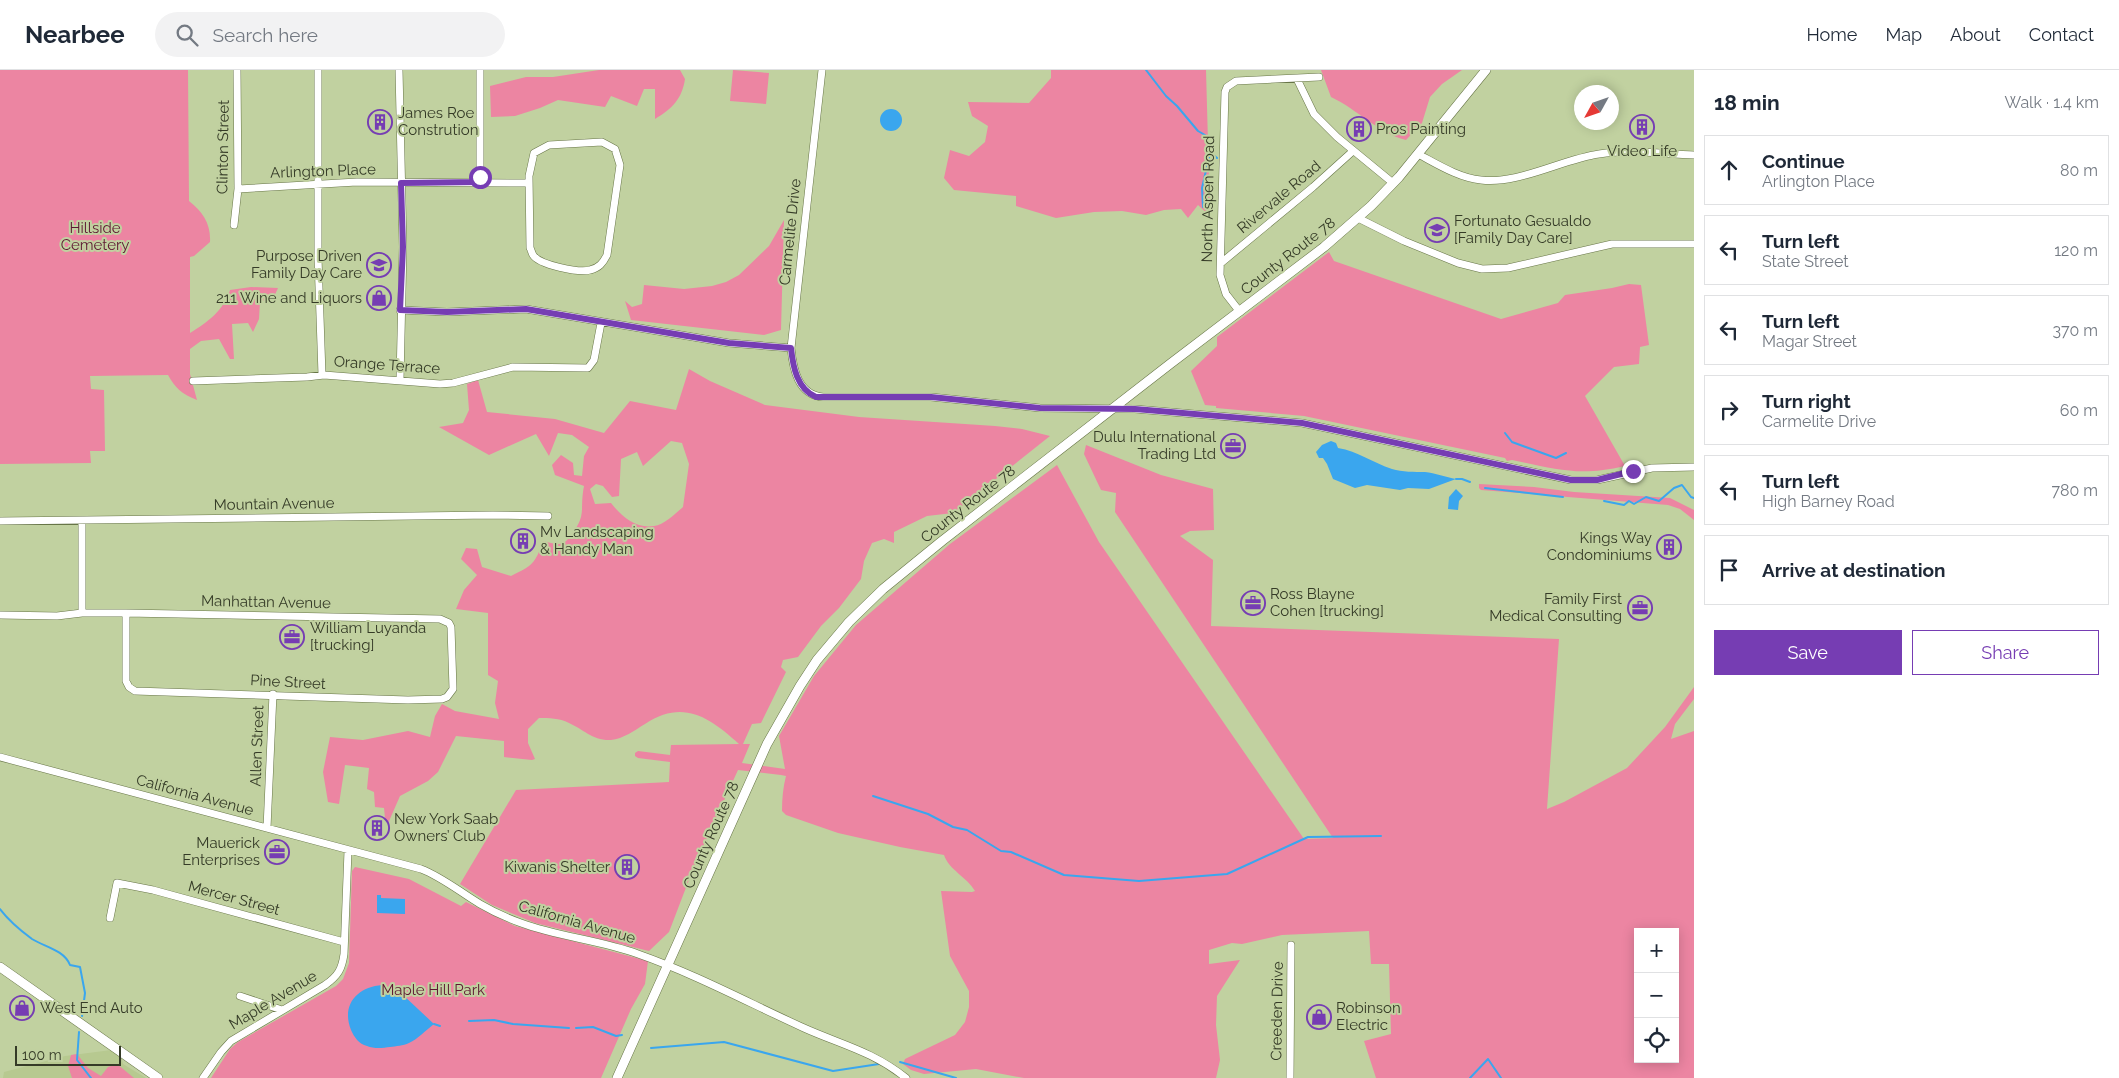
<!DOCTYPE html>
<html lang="en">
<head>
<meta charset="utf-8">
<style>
	:root { --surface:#fff; --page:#f2f2f3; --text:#1f2937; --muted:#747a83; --line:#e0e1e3; --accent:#763db3 }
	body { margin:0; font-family:Raleway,sans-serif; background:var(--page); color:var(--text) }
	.controls { position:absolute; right:15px; bottom:15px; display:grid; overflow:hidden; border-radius:0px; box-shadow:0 2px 12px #0003 }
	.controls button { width:45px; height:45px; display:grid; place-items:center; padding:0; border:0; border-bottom:1px solid var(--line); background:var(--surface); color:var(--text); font:25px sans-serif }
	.compass { position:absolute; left:1574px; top:15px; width:45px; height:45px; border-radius:50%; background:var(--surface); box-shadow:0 2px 12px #0003; rotate:230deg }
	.scale { position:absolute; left:15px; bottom:12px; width:106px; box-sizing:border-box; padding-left:5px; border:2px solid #353b27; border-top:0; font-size:14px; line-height:18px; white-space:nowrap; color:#353b27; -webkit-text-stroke:4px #c1d1a0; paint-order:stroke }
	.stop { position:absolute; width:15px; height:15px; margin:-11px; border:4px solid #763db3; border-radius:50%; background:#fff }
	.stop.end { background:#763db3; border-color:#fff; box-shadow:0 1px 5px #0008 }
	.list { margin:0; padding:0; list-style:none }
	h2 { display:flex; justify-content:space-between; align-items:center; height:65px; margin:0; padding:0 20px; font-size:21px }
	h2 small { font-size:16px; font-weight:400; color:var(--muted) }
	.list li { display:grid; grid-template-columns:32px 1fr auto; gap:15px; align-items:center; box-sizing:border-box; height:70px; margin:0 10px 10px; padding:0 10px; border:1px solid var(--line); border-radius:0px }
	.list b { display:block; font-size:19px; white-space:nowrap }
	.list p { margin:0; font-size:16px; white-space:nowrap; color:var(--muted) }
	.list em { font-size:16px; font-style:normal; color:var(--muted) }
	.actions { display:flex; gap:10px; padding:15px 20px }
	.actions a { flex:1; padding:11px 0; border:1px solid var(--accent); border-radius:0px; text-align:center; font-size:18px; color:var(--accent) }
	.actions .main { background:var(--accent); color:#fff }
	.icon { flex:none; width:28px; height:28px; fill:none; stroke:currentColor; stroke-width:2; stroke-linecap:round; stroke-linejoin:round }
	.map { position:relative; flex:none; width:1694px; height:1008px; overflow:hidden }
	header { display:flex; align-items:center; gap:30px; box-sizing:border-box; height:70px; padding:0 25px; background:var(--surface); border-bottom:1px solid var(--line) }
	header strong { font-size:24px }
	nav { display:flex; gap:28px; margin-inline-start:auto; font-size:18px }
	.search { width:350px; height:45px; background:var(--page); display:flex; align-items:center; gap:12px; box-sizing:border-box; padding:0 18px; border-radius:28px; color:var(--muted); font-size:19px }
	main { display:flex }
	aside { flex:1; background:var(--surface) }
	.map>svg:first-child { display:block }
	.built { fill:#b7c990 }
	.green { fill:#ec85a2; fill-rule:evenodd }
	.water { fill:#3aa6ee }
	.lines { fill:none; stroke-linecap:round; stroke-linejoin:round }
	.stream { stroke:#3aa6ee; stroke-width:2 }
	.minor-casing { stroke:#677547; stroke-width:8 }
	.tertiary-casing { stroke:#677547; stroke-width:10 }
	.minor { stroke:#fff; stroke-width:7 }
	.tertiary { stroke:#fff; stroke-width:9 }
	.route { stroke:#763db3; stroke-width:6 }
	.labels { text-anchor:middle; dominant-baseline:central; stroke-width:4; stroke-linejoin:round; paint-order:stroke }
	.poi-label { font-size:15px; fill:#353b27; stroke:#c1d1a0; text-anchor:start }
	.street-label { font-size:15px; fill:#353b27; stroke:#c1d1a0 }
	.park-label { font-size:15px; fill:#5e1832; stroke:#c1d1a0 }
</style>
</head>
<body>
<header>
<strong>Nearbee</strong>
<div class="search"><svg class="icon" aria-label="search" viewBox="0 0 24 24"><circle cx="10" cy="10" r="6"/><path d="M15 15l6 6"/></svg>Search here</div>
<nav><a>Home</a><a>Map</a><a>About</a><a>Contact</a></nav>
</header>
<main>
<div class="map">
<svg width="1694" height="1008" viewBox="0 0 1694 1008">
	<rect width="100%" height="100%" fill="#c1d1a0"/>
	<!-- built -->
	<path class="built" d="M119,979l4,15 23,14h-143l1,-6 61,-16z"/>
	<!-- green -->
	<path class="green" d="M0,0h188l1,131c14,11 22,23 21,41l-16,14 -4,1v76c18,-11 34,-23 40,-43l21,-3 27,1 -5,11 -13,2 -1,18 -6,13 -5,-9 -16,1 2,35h-4l-11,-20 -18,2 -11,8v25l7,26c-15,-6 -22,-12 -29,-25l-78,1 1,13 13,1 1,61h-15l1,12 -91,1z
		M599,0h81l5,9c-3,20 -13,30 -30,40v-30h-11l-7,17 -26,-10 -6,11 -47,-7 -18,8 -25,8 -24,1 -1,-31 36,-9h27z
		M733,0l36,3 -3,31 -36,-3z
		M1051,0h155l4,146 -12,-11 -10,13 -7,-9 -17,1 -18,5 -24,-4 -28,1 -38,6 -40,-12v-10l-62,-6 -10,-12 6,-28 19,6 16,-14 3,-16 -16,-10 -4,-14 61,1 22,-25z
		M1321,0h141l-20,14 -12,13 -8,26 -16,17c-28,-7 -49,-31 -75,-43z
		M784,150l-3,110 -17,5 -133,-15 -6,-19 7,6 10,-3 2,-19 40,4 28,-3 14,-4 13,-7 30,-29z
		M1329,182l5,9 167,58 57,-16 7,-8 47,-7 17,-4 12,1 8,60 -9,2 -1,17 -25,3 -29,29 40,70c-46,11 -69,3 -113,-6l-5,1 -2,-3 -201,-42 -88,-8v-2l-11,-1 -14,-34 26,-25v-9z
		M689,299l21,12 55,24 94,12 136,9 27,3 28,7 -97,77 -26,3 -33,16v11l-10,-4 -12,4 -8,18 -3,18 -22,29 -18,18 -23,31 -15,3 -2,7 5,5 -25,51 -9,1 -9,20h7l-8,19 43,6 -6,-33 35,-60 42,-51 94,-81 107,-79 42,77 205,297 29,-1 -218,-326 1,-19 -15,-3 -17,-36 2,-9 75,30 52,14 1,41 -24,1 -10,5 33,24 -2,66 348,13 -12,170 17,-7 63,-34 38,-41 29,-40v12l-19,25 -4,15 23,-8v347h-318l-12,-37 27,-7 -2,-70h-18l-2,-33 -87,4 -40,9 -10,-1 -23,7v14l31,-4 -23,36 -1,29 4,35 -4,18h-192l-48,-9 -52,5 -13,-4 -8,-6 2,-5 50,-24 10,-13 4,-15v-16l-19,-35 -9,-65 31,1 3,-1c-8,-14 -26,-21 -31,-36l-44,-8 -62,-14 -52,-18 -4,-4c0,-12 1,-24 4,-35l-5,-1 -43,-5 -43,94 -26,68 -20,19 -114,-28 -43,-18 -32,-21 56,-94 153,-8 1,-20 -32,-4 -3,-2v-3l3,-2 32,4 1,-10 68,-1c-30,-27 -56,-45 -94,-20 -10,6 -22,15 -34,16 -18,1 -28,-11 -42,-17 -10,-5 -20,-5 -30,-5l-11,11v14l7,16 -3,1 -28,-3v-16l-48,-5 -18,36 -10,9 -28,15 -14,32 -2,-20 -9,-1 -1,-15 -7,-3 2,-21 -24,-3 -6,39 -11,-2 -5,-30 7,-35 33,3 45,-9 22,6 5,-21 7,-12 13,7 44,8 -4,-16 3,-22 -10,-6v-62l-32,-4 8,-19 13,-15 -16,-16 5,-11 11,1 5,18 29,9c22,-11 24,-12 32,-35 5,1 11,3 16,3 5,0 7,-3 10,-6 19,-24 10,-26 15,-52l-29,-11 -3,-10 9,-10 12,8 1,12 8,1 2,-20 5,-9 -17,-12 -14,-2 -9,23 -13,-22 -47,21 -50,-28 24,-4 6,-13 -2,-26 11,-4 9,32 68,7 49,14 26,-32 46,9zM671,371l11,2 7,21 -6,43c-7,6 -19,18 -29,19 -18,3 -33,-10 -43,-23l-16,1 -5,-15 6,-5 7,2 9,11 7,-1 2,-37 16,-7 6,14zM1638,862h37v127h-37z
		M1479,414l55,3 40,5 96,6 24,12v10l-14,-11 -12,-4 -187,-15 -2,-2z
		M355,797l54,12 52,27 5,-4 49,24 133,35 -3,23 -14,25 -30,69h-390l19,-29 8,-7 98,-56 7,-7 6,-16 3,-92z
		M77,984l11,14 13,8 7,-9 9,-3 17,14h-62l-4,-12 3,-11z"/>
	<!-- water -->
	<path class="water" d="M880 50a11 11 0 1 1 22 0a11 11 0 1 1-22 0Z
		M1331,371l5,2 2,5c20,3 35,15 54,21 10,3 23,3 33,3 10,1 21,5 31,7l-27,10 -21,-1 -8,2 -33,-5 -12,3 -22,-9 -6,-15 -4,-6h-4l-3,-6 6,-7z
		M1456,419l7,7 -4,5 -1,9 -10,-1 1,-12z
		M377,825h4v3l24,1v15l-28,-1z
		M382,915l20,9 32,30c-8,6 -16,15 -25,19 -6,3 -13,3 -19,4 -7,1 -16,2 -23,-1 -8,-2 -13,-9 -16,-16 -10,-25 6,-43 31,-45z"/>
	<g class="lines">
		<!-- stream -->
		<path class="stream" d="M1146,0l20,26 11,10 21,25 7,4 5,17 7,6
			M1203,137l-1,-19 8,-35
			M1505,363l7,9 44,16 10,-5
			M1456,409h6l8,3
			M1485,418l78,9
			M1604,431l20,4 5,-4 5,3 12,-7 13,4 15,-13 8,-3 9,12 3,1
			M873,726l55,18 25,13 14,3 34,21 10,1 53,23 75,6 88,-7 81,-37 73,-1
			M0,839c9,12 20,21 32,30 13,8 32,11 38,26l10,2 5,26 -3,23
			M469,951l25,-1 19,4 56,4
			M434,954l6,2
			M576,958l17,-1 23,9 6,-1
			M79,962l-2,28 14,18
			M651,978l73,-6 109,29 46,-7
			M900,992l56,16
			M1470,1008l18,-19 13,19"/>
		<defs>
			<path id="minor" d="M318,0v188l4,117
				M399,0l4,177 -3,133
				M480,0v112
				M822,0l-31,278c2,21 7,47 32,49h108l109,11 95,1 167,14 269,57h26l55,-12 42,-1
				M1297,9l17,35 23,23 56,46
				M602,72l13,7 5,16 -13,90c-4,8 -8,13 -17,15 -11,3 -51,-5 -57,-15 -1,-1 -2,-6 -3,-7l-1,-72 5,-23 15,-8z
				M1418,84c19,10 41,24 63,26 36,5 82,-21 118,-26 32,-5 63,0 95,1
				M238,119l119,-7 172,1
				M1358,148l46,23 54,22 24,6 26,-1 104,-24h82
				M234,155l4,-36 -1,-119
				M1221,193l92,-76 40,-36
				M400,240l47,2 79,-3 203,34 62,5
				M1240,242l-14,-18 -6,-19 5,-183 2,-5 9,-6 83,-4
				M193,311l114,-4 17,-2 116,9 13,-1 60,-16 75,1 6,-8 7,-37
				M0,451l493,-6 55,1
				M82,451v92
				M0,545l57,1 25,-3h44l314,6 9,4 2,4 2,62 -6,8 -5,2 -34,1 -273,-9 -6,-4 -3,-6v-68
				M0,687l421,112c21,8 39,23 59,35 12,7 27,14 41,19 38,14 79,17 117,31 57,20 111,49 166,74 38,17 68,23 102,50
				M267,758l6,-134
				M110,848l7,-35 36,7 191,52
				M240,926l42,14
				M203,1008l18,-26 10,-11 94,-56c13,-9 17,-16 19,-31l4,-103
				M1290,1008l1,-133"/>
			<path id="tertiary" d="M0,897l158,111
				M617,1008l150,-334 33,-58 17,-26 32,-38 34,-33 59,-48 228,-177 154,-117 47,-41 28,-29 87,-107"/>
		</defs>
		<!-- minor casing -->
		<use href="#minor" class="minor-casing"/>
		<!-- tertiary casing -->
		<use href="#tertiary" class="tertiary-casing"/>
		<!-- minor -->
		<use href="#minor" class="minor"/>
		<!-- tertiary -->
		<use href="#tertiary" class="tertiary"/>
	</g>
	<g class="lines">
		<!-- route -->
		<path class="route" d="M480,107v5l-79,1 2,64 -3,63 47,2 79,-3 203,34 62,5c2,19 6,41 25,49h115l109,11 95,1 167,14 269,57h26l36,-9"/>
	</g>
	<!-- icons -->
	<defs>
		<symbol id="building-ring" viewBox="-11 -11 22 22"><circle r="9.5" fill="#c1d1a0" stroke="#763db3" stroke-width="1.5"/><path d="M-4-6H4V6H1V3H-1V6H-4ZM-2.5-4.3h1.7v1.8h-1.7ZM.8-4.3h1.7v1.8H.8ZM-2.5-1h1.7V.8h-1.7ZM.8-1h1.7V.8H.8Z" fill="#763db3"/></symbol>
		<symbol id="school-ring" viewBox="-11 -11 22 22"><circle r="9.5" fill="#c1d1a0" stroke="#763db3" stroke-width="1.5"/><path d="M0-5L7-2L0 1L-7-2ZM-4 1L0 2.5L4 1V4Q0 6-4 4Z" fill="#763db3"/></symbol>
		<symbol id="shop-ring" viewBox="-11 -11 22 22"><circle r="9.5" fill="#c1d1a0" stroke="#763db3" stroke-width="1.5"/><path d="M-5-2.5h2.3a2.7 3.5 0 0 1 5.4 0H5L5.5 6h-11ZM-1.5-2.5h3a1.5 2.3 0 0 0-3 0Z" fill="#763db3"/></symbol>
		<symbol id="office-ring" viewBox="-11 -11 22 22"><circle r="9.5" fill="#c1d1a0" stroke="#763db3" stroke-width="1.5"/><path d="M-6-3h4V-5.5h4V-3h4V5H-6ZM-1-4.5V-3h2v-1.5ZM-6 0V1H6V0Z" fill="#763db3"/></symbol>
	</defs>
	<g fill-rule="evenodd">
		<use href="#building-ring" x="366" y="38" width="28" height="28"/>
		<use href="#building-ring" x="1628" y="43" width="28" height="28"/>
		<use href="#building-ring" x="1345" y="45" width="28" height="28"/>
		<use href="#school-ring" x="1423" y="146" width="28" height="28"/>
		<use href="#school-ring" x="365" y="181" width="28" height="28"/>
		<use href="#shop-ring" x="365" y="214" width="28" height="28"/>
		<use href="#office-ring" x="1219" y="362" width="28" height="28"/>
		<use href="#building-ring" x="509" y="457" width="28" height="28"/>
		<use href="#building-ring" x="1655" y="463" width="28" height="28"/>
		<use href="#office-ring" x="1239" y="519" width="28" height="28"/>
		<use href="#office-ring" x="1626" y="524" width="28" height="28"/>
		<use href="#office-ring" x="278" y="553" width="28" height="28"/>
		<use href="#building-ring" x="363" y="744" width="28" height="28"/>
		<use href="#office-ring" x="263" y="768" width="28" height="28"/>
		<use href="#building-ring" x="613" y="783" width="28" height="28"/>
		<use href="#shop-ring" x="8" y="924" width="28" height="28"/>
		<use href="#shop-ring" x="1305" y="933" width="28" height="28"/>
	</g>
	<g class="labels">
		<!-- poi labels -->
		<g class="poi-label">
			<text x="398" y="43">James Roe<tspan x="398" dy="17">Constrution</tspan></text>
			<text x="1376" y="59">Pros Painting</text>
			<text x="1642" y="81" text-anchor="middle">Video Life</text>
			<text x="1454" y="151">Fortunato Gesualdo<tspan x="1454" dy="17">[Family Day Care]</tspan></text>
			<text x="362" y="186" text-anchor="end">Purpose Driven<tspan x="362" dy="17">Family Day Care</tspan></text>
			<text x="362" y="228" text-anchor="end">211 Wine and Liquors</text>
			<text x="1216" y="367" text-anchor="end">Dulu International<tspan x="1216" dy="17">Trading Ltd</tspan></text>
			<text x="540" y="462">Mv Landscaping<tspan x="540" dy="17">&amp; Handy Man</tspan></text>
			<text x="1652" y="468" text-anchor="end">Kings Way<tspan x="1652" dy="17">Condominiums</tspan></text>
			<text x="1270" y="524">Ross Blayne<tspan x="1270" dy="17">Cohen [trucking]</tspan></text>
			<text x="1622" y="529" text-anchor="end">Family First<tspan x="1622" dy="17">Medical Consulting</tspan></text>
			<text x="310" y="558">William Luyanda<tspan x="310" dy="17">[trucking]</tspan></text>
			<text x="394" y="749">New York Saab<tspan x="394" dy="17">Owners’ Club</tspan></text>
			<text x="260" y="773" text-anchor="end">Mauerick<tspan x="260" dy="17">Enterprises</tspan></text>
			<text x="610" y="797" text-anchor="end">Kiwanis Shelter</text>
			<text x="40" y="938">West End Auto</text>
			<text x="1336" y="938">Robinson<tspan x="1336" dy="17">Electric</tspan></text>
		</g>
		<!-- street labels -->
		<g class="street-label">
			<text transform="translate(223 77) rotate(-89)">Clinton Street</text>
			<text transform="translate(323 101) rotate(-2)">Arlington Place</text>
			<text transform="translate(1279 127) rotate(-40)">Rivervale Road</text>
			<text transform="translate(1208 129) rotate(-89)">North Aspen Road</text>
			<text transform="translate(790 162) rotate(-84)">Carmelite Drive</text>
			<text transform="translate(1288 186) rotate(-38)">County Route 78</text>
			<text transform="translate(387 295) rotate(4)">Orange Terrace</text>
			<text transform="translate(274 434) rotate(-1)">Mountain Avenue</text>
			<text transform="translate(968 434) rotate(-38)">County Route 78</text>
			<text transform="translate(266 532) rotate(1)">Manhattan Avenue</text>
			<text transform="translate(288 612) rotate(3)">Pine Street</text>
			<text transform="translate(257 676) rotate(-88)">Allen Street</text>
			<text transform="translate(195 725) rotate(15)">California Avenue</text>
			<text transform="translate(711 765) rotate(-66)">County Route 78</text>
			<text transform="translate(234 828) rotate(15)">Mercer Street</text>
			<text transform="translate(577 852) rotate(16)">California Avenue</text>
			<text transform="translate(273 930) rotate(-31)">Maple Avenue</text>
			<text transform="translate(1277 941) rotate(-89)">Creeden Drive</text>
		</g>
		<!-- park labels -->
		<g class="park-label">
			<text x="95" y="158">Hillside<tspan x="95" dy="17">Cemetery</tspan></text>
			<text x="433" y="920">Maple Hill Park</text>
		</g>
	</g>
</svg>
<div class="controls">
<button>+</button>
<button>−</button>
<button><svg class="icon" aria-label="locate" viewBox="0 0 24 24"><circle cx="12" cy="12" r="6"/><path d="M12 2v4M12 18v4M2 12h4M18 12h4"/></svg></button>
</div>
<svg class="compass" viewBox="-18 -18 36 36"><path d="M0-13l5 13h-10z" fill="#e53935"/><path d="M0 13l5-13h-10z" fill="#747a83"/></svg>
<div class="scale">100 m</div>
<div class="stop" style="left:480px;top:107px"></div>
<div class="stop end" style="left:1633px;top:401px"></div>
</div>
<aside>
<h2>18 min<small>Walk · 1.4 km</small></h2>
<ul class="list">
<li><svg class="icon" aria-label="ahead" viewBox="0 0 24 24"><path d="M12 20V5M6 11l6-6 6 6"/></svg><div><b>Continue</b><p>Arlington Place</p></div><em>80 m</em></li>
<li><svg class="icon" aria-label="left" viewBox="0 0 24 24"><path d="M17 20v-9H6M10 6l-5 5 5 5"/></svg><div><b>Turn left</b><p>State Street</p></div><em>120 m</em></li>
<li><svg class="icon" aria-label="left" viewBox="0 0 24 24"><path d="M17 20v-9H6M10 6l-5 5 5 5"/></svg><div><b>Turn left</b><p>Magar Street</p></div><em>370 m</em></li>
<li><svg class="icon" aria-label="right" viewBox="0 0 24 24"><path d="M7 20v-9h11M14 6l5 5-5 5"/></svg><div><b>Turn right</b><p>Carmelite Drive</p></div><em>60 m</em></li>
<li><svg class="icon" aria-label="left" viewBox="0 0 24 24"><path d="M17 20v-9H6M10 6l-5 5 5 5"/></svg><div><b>Turn left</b><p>High Barney Road</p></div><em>780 m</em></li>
<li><svg class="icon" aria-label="arrive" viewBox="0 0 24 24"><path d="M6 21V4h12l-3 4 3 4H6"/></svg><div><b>Arrive at destination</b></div></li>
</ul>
<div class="actions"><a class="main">Save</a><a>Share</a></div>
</aside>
</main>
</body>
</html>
